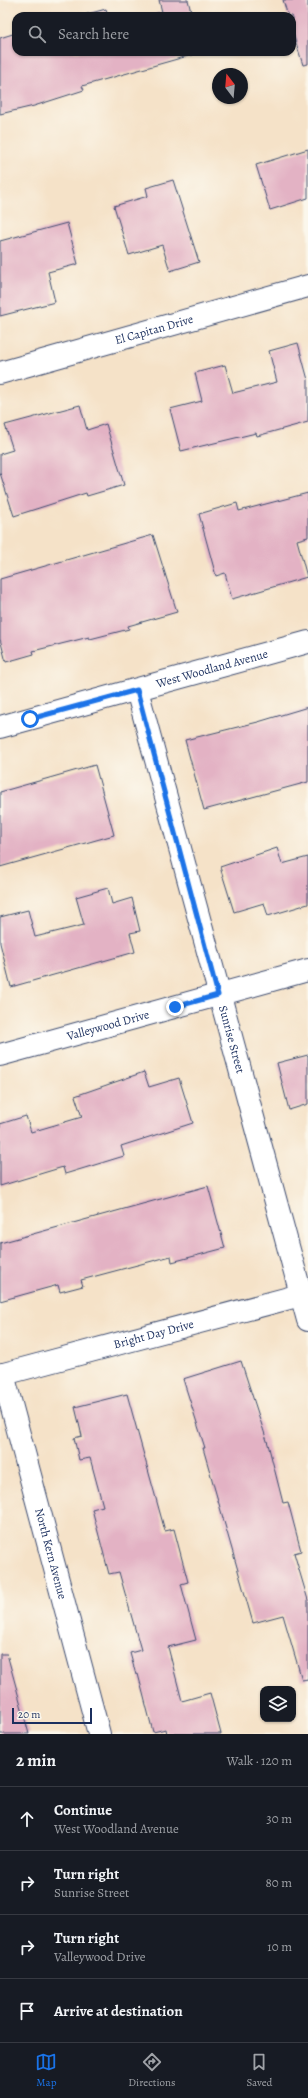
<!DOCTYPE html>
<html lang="en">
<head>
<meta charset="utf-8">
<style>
	:root { --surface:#171b24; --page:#20242c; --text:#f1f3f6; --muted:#9ea1a6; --line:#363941; --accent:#1a73e8 }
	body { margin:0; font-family:Alegreya,serif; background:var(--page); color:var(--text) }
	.controls { position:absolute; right:12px; bottom:12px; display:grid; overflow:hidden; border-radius:8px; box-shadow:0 1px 3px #0004 }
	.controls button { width:36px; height:36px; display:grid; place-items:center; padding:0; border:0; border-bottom:1px solid var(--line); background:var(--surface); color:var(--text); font:20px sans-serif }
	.compass { position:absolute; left:212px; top:68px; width:36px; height:36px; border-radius:50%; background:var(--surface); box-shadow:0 1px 3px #0004; rotate:344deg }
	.scale { position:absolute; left:12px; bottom:10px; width:80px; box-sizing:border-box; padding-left:4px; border:2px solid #1b2f5e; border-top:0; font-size:11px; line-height:14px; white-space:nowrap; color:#1b2f5e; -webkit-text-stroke:3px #fbf7ec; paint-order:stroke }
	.stop { position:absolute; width:12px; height:12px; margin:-9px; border:3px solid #1a73e8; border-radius:50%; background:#fff }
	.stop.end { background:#1a73e8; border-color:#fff; box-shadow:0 1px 4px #0008 }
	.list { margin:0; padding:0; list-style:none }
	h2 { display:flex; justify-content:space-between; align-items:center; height:52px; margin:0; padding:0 16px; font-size:17px }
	h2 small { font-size:13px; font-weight:400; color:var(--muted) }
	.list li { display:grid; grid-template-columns:26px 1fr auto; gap:12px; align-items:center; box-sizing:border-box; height:64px; padding:0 16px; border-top:1px solid var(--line) }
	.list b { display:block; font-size:15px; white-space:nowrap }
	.list p { margin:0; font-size:13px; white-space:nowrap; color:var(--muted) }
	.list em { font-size:13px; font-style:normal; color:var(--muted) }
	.icon { flex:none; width:22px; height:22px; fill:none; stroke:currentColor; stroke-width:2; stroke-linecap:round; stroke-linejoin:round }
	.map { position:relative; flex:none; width:308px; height:1734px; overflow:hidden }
	.search { position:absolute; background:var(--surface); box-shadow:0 1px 3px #0004; left:12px; right:12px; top:12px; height:44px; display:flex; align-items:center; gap:10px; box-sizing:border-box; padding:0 14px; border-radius:12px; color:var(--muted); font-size:15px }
	.sheet { height:308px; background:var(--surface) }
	nav { display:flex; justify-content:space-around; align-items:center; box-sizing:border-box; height:56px; border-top:1px solid var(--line); background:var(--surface); font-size:11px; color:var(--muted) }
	nav a { display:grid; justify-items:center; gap:2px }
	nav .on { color:var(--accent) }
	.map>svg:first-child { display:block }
	.building { fill:#e3b2c4 }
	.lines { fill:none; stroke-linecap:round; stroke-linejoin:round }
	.minor-casing { stroke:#3c4a6e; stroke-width:24 }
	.minor { stroke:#fff; stroke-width:22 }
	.route { stroke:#1a73e8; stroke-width:5 }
	.labels { text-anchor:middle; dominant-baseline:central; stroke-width:3.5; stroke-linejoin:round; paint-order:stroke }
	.street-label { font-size:12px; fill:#1b2f5e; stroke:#fbf7ec }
</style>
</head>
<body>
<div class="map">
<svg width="308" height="1734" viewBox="0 0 308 1734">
	<rect width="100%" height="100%" fill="#fbf7ec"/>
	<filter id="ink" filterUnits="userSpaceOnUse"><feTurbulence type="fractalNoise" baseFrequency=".025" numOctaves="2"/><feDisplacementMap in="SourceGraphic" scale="8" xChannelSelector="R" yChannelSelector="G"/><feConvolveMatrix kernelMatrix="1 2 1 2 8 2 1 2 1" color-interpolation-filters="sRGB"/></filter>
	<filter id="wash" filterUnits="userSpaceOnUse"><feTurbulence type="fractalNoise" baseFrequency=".012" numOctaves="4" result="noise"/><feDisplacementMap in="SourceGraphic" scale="16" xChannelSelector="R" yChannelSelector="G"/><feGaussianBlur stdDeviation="0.9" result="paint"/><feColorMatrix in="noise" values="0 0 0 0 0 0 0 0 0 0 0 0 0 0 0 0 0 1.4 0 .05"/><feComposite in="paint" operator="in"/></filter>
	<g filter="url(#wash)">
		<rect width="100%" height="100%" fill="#f5e2c8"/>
		<g id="blocks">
			<!-- building -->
			<path class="building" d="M159,0h29l4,16h-47l17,-4z
				M283,0h25v64l-5,1 -11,-35v-14h-4z
				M106,9l2,7h-28z
				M16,33v19h186l-120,34 2,4 -50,16 -34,8v-76z
				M308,149v49l-38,12 -14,-45z
				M173,180l26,82 -29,9 -8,-26 -33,10 -15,-49 34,-10 -2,-8z
				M67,223l11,41 -30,8 7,30 -55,14v-75z
				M298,343l10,37v42l-51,14 -1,-3 -75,18 -11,-42 32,-8 -7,-28 30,-8 8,28 44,-11 -8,-31z
				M80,405l7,25 19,-6 18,61 -37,11 -1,-3 -72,23 -14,-43v-19l13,-4 -8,-25z
				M308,493v44l-11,3 10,37 -75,22 -7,-26 -9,3 -17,-62 38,-11 2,8z
				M153,535l24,77 -49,14 1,3 -39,10 -1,-2 -56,14 1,3 -28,8 -6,-23v-60z
				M308,707v75l-104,28 -19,-70 73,-18z
				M95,765l19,70 -114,32v-75z
				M277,848l5,16 26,-7v47l-40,12 -4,-13 -30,9 -14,-45z
				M108,888l4,16 20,-6 8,33 -10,2 5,19 -124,35 -11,-44v-26l28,-7 7,27 49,-12 -8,-28z
				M308,1055v49l-19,6 -12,-47z
				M144,1072l5,15 30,-9 14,45 -72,23 3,10 -59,18 -2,-7 -63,19v-62l26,-8 5,16 51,-15 -7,-21z
				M208,1186l17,62 -53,14 -1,-6 -90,24 2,6 -23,6 -2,-7 -58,16v-58z
				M241,1361l27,83 15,59 5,-1 13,49 -7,2 14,47v79l-6,1 -19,-65 -30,8 -50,-175h2l-22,-69z
				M127,1394l38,137 9,-2 14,53 -7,2 15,56 -28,7 14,54 28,-8 11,41h-54l-1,-5 -13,3 -15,-58 -2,1 -6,-22 11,-3 -22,-78 -10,2 -17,-65 11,-3 -13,-48 -11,2 -5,-22 8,-2 -7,-29z
				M0,1654h7l22,80h-29z"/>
		</g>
	</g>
	<g filter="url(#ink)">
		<use href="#blocks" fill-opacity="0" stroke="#3c4a6e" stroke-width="1"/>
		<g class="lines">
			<defs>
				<g id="minor">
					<path id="s1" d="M0,373l308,-87"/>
					<path id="s2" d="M137,690l171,630"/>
					<path id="s3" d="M0,727l308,-85"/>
					<path id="s4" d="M0,1055l308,-85"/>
					<path id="s5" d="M3,1374l96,360"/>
					<path id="s6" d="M0,1375l308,-82"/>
				</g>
			</defs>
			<!-- minor casing -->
			<use href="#minor" class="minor-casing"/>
			<!-- minor -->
			<use href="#minor" class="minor"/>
		</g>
	</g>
	<g class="lines" filter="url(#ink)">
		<!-- route -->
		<path class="route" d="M30,719l107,-29 81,305 -43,12"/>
	</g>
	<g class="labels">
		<!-- street labels -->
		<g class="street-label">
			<text stroke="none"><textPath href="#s1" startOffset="160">El Capitan Drive</textPath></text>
			<text stroke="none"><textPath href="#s3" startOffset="220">West Woodland Avenue</textPath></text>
			<text stroke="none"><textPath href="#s4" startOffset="112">Valleywood Drive</textPath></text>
			<text stroke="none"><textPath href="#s2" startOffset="362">Sunrise Street</textPath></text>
			<text stroke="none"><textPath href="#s6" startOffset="159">Bright Day Drive</textPath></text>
			<text stroke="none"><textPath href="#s5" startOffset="186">North Kern Avenue</textPath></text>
		</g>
	</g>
</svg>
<div class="controls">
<button><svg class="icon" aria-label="layers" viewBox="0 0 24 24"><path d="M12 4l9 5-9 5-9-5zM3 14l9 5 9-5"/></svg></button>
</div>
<svg class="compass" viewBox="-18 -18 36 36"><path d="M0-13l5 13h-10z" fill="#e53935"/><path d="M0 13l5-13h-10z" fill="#9ea1a6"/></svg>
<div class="scale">20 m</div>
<div class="stop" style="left:30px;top:719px"></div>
<div class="stop end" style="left:175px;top:1007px"></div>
<div class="search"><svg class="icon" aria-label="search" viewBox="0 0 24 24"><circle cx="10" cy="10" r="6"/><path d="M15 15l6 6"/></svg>Search here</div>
</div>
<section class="sheet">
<h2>2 min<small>Walk · 120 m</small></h2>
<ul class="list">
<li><svg class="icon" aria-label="ahead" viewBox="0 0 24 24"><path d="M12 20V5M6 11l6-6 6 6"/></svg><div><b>Continue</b><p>West Woodland Avenue</p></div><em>30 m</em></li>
<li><svg class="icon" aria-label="right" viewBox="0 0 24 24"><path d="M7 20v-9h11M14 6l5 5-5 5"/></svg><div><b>Turn right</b><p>Sunrise Street</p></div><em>80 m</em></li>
<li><svg class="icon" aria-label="right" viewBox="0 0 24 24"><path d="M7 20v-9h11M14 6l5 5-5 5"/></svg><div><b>Turn right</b><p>Valleywood Drive</p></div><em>10 m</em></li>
<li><svg class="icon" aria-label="arrive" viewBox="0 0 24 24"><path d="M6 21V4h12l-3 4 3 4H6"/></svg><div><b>Arrive at destination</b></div></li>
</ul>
</section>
<nav>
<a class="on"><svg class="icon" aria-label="map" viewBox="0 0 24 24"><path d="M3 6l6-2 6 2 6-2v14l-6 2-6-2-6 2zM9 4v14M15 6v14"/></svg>Map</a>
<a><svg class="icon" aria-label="directions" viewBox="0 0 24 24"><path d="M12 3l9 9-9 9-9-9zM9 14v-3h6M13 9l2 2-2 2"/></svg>Directions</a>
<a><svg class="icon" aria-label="saved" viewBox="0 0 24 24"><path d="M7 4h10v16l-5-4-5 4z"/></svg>Saved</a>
</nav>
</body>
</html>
